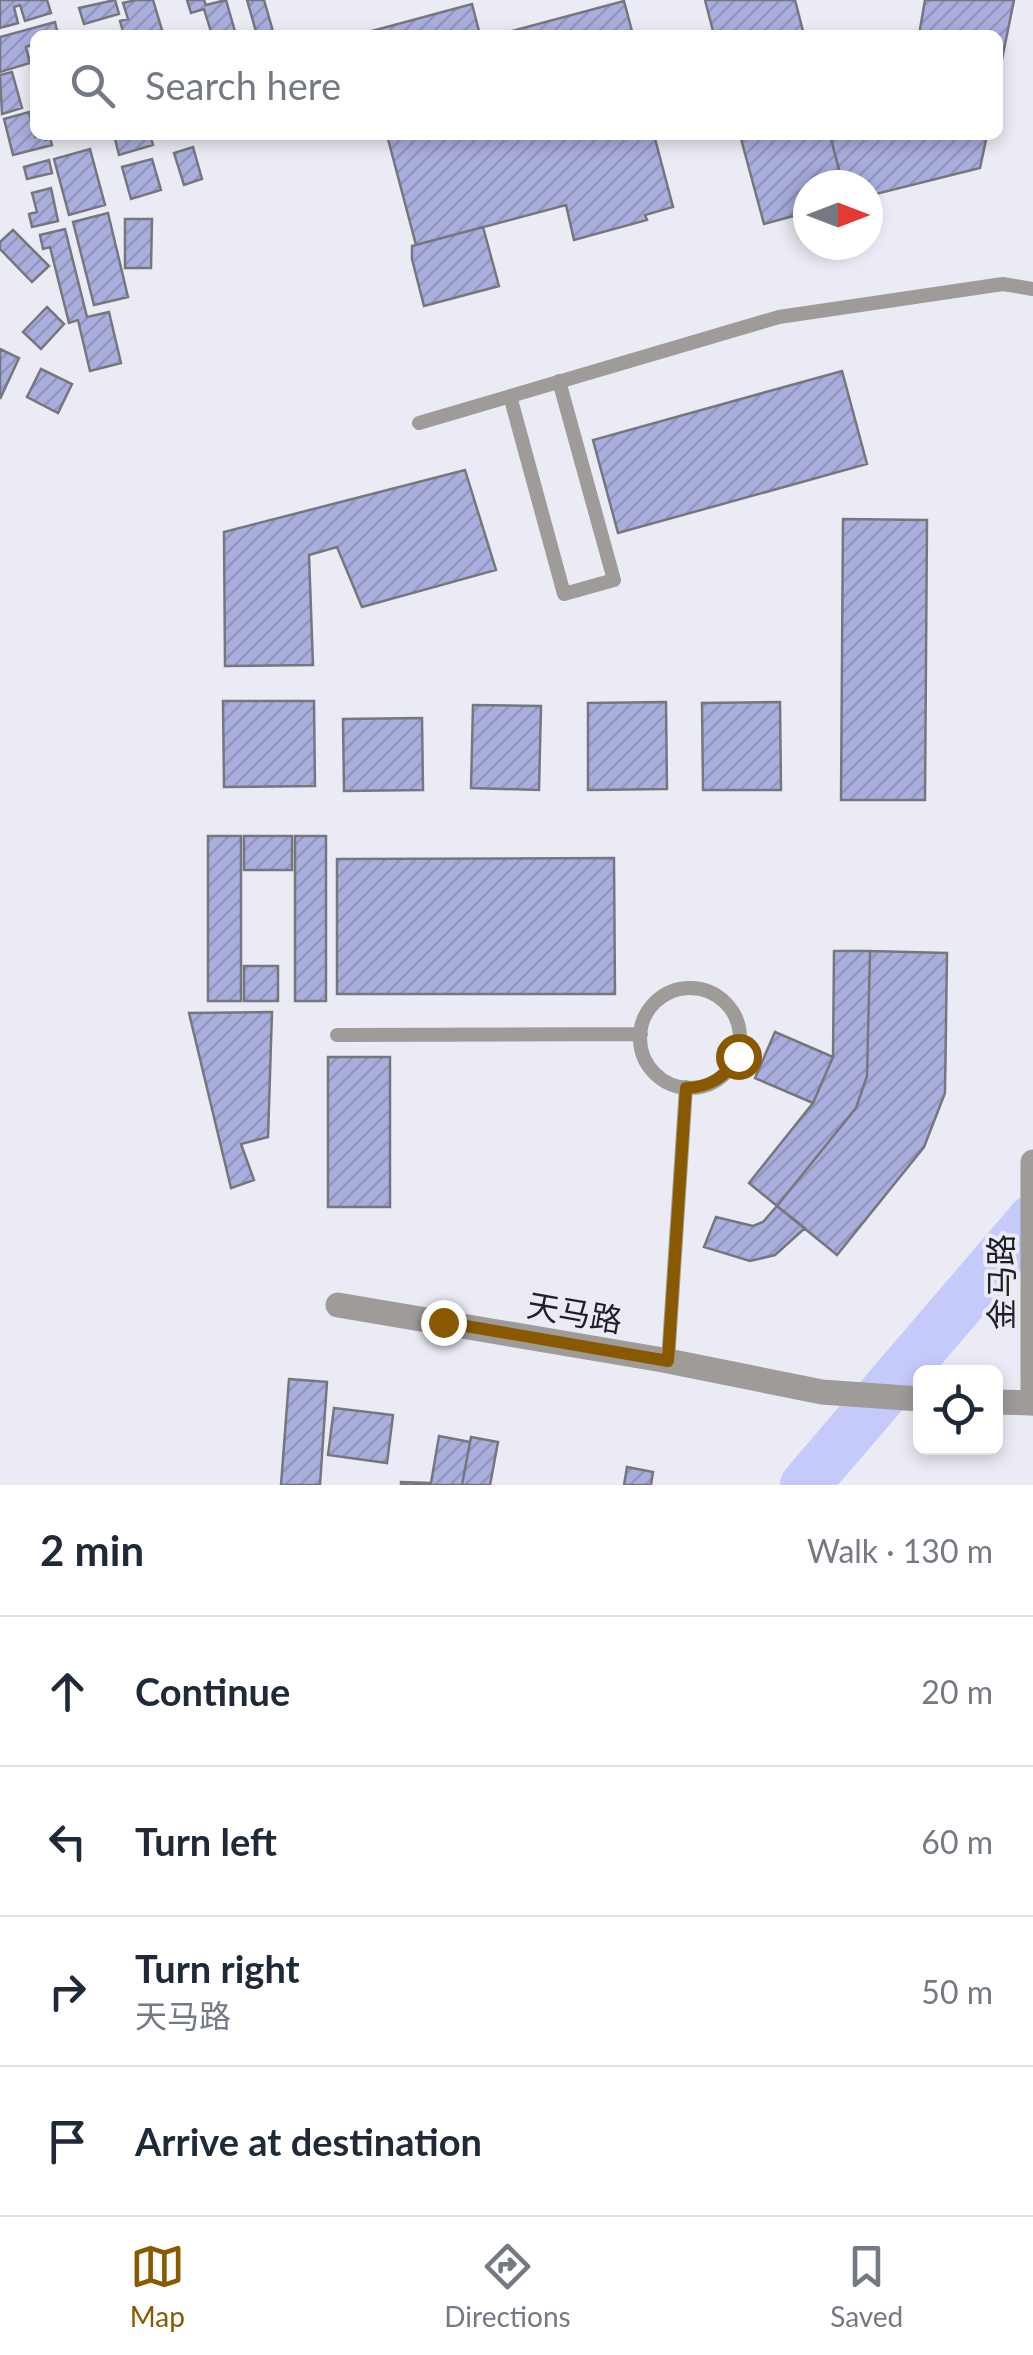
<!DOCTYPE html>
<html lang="en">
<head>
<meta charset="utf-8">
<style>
	:root { --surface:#fff; --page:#f6f6f7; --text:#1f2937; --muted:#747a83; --line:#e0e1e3; --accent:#895900 }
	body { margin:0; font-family:Lato,"Noto Sans SC",sans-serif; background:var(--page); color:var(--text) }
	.controls { position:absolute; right:30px; bottom:30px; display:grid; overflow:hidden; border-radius:15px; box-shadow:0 5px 15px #0003 }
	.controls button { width:90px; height:90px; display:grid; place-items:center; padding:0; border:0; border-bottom:2px solid var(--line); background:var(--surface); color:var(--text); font:50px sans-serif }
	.compass { position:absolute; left:793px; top:170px; width:90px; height:90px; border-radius:50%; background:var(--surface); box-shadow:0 5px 15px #0003; rotate:90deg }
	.stop { position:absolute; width:30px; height:30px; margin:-22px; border:8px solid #895900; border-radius:50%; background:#fff }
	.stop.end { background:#895900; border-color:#fff; box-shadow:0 2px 10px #0008 }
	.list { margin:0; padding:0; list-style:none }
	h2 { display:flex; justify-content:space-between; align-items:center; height:130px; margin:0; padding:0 40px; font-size:42px }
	h2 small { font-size:32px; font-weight:400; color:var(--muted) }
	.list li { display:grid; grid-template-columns:65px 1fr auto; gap:30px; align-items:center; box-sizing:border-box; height:150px; padding:0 40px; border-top:2px solid var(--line) }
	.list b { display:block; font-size:38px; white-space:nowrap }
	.list p { margin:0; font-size:32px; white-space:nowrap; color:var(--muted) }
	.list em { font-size:32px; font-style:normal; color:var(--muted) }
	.icon { flex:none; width:55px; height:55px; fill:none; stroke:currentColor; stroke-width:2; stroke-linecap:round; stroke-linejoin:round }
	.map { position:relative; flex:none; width:1033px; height:1485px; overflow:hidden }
	.search { position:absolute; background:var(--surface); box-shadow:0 5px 15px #0003; left:30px; right:30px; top:30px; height:110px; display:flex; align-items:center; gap:25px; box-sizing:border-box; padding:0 35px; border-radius:15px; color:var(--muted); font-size:38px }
	.sheet { height:730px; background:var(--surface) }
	nav { display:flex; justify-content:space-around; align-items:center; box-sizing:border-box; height:140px; border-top:2px solid var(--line); background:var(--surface); font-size:28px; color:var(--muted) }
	nav a { display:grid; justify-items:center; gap:5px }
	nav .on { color:var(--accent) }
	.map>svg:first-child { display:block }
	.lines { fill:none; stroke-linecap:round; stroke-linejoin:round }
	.river { stroke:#c6cafb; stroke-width:50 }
	.building { fill:url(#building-hatch); stroke:#76777e; stroke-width:2.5 }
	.service { stroke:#9e9b98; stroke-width:14 }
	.minor { stroke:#9e9b98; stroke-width:25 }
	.tertiary { stroke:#9e9b98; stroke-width:25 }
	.route { stroke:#895900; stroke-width:12 }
	.labels { text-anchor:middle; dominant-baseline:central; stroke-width:8; stroke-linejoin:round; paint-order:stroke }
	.street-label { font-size:32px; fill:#1f2023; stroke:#eaebf4 }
</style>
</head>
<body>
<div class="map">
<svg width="1033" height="1485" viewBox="0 0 1033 1485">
	<defs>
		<pattern id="building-hatch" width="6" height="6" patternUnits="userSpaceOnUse" patternTransform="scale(2.5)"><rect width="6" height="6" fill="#aaaedd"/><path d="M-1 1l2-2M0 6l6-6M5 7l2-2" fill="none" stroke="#9295bd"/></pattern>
	</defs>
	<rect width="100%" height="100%" fill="#eaebf4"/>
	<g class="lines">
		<!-- river -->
		<path class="river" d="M805,1485l228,-266"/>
	</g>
	<!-- building -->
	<path class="building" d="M0,0h47l4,13 -26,8 -5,-16 -6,2 4,16 -18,5z
		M115,0l4,14 -35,10 -5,-16z
		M136,0h17l9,30 -18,5h-20l-4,-14 8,-2 -5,-16z
		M187,0h17l2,5 20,-5 10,35h-24l-8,-26 -13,4z
		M247,0h17l10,35h-17z
		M705,0h90l9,35h-90z
		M925,0h89l-16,79v-44h-79z
		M624,1l9,34h-136z
		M472,4l8,31h-123z
		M55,22l3,13h-23v23l-4,-13 -5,2 4,16 -30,9v-35z
		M12,72l10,36 -20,6 -2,-39z
		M29,112l6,25 9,-2 1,5 5,-2 2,7 -39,10 -9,-36z
		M114,135h36l3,10 -34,10z
		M387,135h267l19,72 -28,8 2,5 -73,20 -8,-35 -150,40z
		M740,135h90l13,50h-35v27l-44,12z
		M830,135h157l-7,33 -112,28v-11h-25z
		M193,147l9,32 -18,6 -10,-32z
		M90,149l15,56 -36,10 -15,-56z
		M152,159l9,31 -30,9 -9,-32z
		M49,160l3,13 -25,6 -3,-12z
		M51,188l7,33 -26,6 -3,-13 8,-2 -5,-19z
		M108,213l20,84 -34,8 -21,-83z
		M125,219h27l-1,49h-26z
		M483,227l16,59 -75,20 -12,-47v-13z
		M65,229l22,88 22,-5 12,51 -31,8 -12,-51 -9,3 -19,-76 -7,2 -3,-14z
		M13,230l36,36 -17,16 -32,-33v-7z
		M47,307l17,17 -23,25 -18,-17z
		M0,349l19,9 -19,41z
		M41,369l31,15 -14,29 -31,-16z
		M842,371l25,93 -249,69 -25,-93z
		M465,470l31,100 -134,37 -25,-60 -28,8 4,110 -88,1 -1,-134z
		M843,519l84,1 -2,280h-84z
		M223,701h91l1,85 -91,1z
		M666,702l1,87 -79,1v-87z
		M780,702l1,88h-78l-1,-87z
		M473,705l68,1 -2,84 -68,-2z
		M422,718l1,72 -79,1 -1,-72z
		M208,836h33v165h-33z
		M244,836h48v34h-48z
		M295,836h31v165h-31z
		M614,858l1,136h-278v-135z
		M834,951h36l-3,125 -11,32 -79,98 -28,-23 64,-80 20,-46z
		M870,951l77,2 -2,140 -21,54 -87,108 -60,-49 79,-98 11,-32z
		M244,966h34v35h-34z
		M272,1012l-4,125 -27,7 13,36 -23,8 -42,-175z
		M775,1032l58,25 -20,46 -58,-25z
		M328,1057h62v150h-62z
		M777,1206l28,22 -30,27 -25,6 -46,-14 12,-30 37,9 10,-4z
		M289,1379l38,3 -7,103h-39z
		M334,1408l59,7 -6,48 -59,-8z
		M439,1436l31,6 -8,43h-61v-3l30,1z
		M471,1437l27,5 -8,43h-28z
		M627,1467l26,5 -2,13h-27z"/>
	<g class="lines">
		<!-- service -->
		<path class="service" d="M510,396l54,198 50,-14 -55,-199
			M419,423l360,-106 224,-33 30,5
			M640 1038a50 50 0 1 1 100 0a50 50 0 1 1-100 0Z
			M337,1035l304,-1
			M668,1361l18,-274"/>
		<!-- minor -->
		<path class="minor" d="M1033,1403v-241"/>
		<!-- tertiary -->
		<path class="tertiary" d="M338,1305l325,55 159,32 98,7
			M996,1402l37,1"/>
	</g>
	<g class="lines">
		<!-- route -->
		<path class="route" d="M443,1322l225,39 18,-273c24,-1 40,-11 52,-32"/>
	</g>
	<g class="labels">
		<!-- street labels -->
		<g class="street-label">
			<text transform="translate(1000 1282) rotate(-90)">金马路</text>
			<text transform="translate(575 1312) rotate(10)">天马路</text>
		</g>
	</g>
</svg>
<div class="controls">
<button><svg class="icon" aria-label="locate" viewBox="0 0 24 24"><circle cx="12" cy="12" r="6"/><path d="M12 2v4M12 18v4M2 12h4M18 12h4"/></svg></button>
</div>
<svg class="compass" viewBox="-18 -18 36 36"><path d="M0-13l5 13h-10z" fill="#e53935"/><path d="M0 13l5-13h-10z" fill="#747a83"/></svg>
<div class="stop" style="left:738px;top:1056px"></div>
<div class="stop end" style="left:443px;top:1322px"></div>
<div class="search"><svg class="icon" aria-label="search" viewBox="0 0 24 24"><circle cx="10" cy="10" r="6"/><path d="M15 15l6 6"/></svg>Search here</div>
</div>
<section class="sheet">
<h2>2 min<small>Walk · 130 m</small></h2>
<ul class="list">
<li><svg class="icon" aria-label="ahead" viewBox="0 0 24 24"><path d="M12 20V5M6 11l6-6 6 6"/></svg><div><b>Continue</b></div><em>20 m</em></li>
<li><svg class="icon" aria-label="left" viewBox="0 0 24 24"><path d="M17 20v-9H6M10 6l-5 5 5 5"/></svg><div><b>Turn left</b></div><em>60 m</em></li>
<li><svg class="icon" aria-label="right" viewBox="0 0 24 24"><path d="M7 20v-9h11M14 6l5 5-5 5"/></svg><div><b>Turn right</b><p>天马路</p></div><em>50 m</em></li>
<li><svg class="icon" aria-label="arrive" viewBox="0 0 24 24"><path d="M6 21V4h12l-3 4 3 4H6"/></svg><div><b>Arrive at destination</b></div></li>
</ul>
</section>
<nav>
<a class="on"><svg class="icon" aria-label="map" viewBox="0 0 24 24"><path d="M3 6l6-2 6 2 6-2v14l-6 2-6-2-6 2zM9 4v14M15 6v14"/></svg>Map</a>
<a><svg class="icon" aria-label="directions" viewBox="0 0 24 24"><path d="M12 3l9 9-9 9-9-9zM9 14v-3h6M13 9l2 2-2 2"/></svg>Directions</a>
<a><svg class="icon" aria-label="saved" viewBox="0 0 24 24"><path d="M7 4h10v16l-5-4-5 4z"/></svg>Saved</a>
</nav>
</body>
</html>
